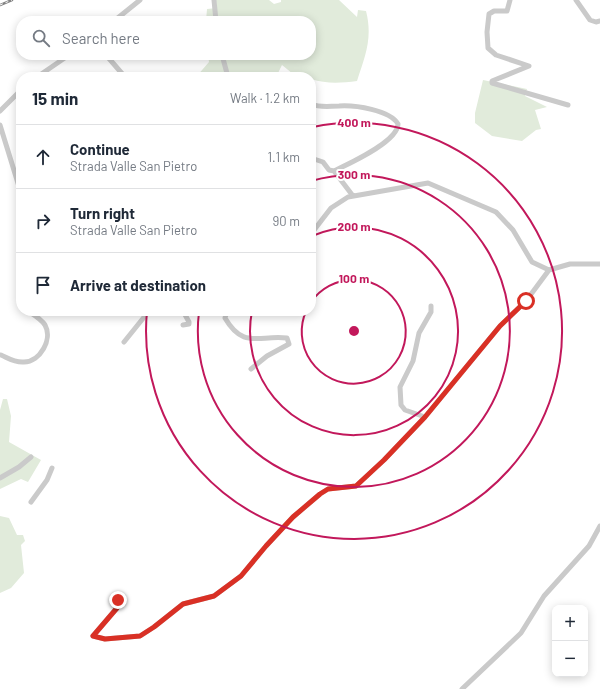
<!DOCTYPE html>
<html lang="en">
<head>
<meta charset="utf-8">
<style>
	:root { --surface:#fff; --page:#f6f6f7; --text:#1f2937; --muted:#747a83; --line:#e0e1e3 }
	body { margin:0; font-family:Barlow,sans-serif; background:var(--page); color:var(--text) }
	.controls { position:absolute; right:12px; bottom:12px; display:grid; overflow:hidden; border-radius:8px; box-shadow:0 2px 10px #0003 }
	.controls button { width:36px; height:36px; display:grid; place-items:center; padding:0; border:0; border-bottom:1px solid var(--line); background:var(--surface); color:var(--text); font:20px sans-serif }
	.stop { position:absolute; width:12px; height:12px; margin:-9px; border:3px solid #d93025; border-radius:50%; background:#fff }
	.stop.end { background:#d93025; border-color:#fff; box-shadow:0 1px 4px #0008 }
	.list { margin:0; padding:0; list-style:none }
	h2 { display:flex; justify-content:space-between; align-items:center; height:52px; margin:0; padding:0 16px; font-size:17px }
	h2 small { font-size:13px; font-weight:400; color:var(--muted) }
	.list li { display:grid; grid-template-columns:26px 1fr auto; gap:12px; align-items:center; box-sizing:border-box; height:64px; padding:0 16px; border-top:1px solid var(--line) }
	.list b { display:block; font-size:15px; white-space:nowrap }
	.list p { margin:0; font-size:13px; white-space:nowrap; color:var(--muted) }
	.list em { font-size:13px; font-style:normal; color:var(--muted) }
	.icon { flex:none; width:22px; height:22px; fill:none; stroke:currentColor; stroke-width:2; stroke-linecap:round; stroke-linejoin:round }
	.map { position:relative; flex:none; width:600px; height:689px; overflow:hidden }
	.search { position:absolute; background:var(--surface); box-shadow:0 2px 10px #0003; left:16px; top:16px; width:300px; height:44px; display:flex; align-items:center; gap:10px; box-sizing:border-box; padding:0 14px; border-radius:16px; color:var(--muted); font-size:15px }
	.panel { position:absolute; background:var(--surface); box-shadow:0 2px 10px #0003; left:16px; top:72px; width:300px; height:244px; border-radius:16px }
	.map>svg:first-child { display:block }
	.green { fill:#e1ebdb }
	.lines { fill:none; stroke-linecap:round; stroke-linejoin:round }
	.minor { stroke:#cacaca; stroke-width:5 }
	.rail-casing { stroke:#828282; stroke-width:2.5 }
	.rail { stroke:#fff; stroke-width:1; stroke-dasharray:3; stroke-linecap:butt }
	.route { stroke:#d93025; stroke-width:5 }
	.ring { fill:none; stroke:#c2185b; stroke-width:2 }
	.centre { fill:#c2185b; stroke:#fff; stroke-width:2 }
	.ring-label { font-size:12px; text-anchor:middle; font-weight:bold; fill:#c2185b; stroke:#fff; stroke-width:4; stroke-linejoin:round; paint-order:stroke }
</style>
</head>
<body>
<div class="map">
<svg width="600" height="689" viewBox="0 0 600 689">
	<rect width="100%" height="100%" fill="#fff"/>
	<!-- green -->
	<path class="green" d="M216,0h53l5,4 7,-2v-2h58l18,17 1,-7 8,1c7,27 -1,45 -9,70 -16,2 -31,3 -46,-2v-2l-18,-3 -11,-9 -6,12h-80l13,-15 -1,-7h103v-34h-105l1,-12 10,-1z
		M483,80l44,9 -2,7 22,11 -12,3 6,19 -5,1 -14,11 -30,-5 -17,-13v-10z
		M3,399h4l4,17 -2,26 32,18 -13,22 -7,-3 -21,10v-79z
		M0,516l9,2 8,17h6l2,6 -4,4 3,28 -13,15 -11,5z"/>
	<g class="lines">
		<!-- minor -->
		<path class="minor" d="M214,0l2,21
			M510,0l-3,11h-13l-5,3 -2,18 1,16 8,7 33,11 -37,15v2l76,22
			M576,0l14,20 6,2 4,-1
			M114,21l26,-21
			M106,55l19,22
			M222,55l6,22
			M37,77l32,-22
			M311,104c10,4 18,2 28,2 16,-1 51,4 59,18 0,18 -50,40 -64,47
			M0,111l21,-21
			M0,125l21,68
			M311,158l12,4 6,8 5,1 19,25
			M311,234l20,-26 17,-11 80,-14 68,29 17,18 19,32 17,8
			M183,311l6,11v2l-6,1
			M227,311l-2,7c18,31 33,17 62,20l2,6 -22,12 -16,13
			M124,342l25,-31
			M1,355c7,3 14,8 23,7 16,0 29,-23 21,-37 -4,-6 -11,-10 -17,-14
			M425,417l-20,-7 -4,-5 -1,-18 13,-26 6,-28 12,-21v-6
			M0,478l19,-11 12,-10
			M31,502l16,-22 5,-12
			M118,600l-1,8 -24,28 12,3 35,-3 14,-9 29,-23 31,-8 27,-20 25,-30 27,-29 27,-23 8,-5 28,-3 28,-26 41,-43 75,-91 26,-25 23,-31 21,-6h30
			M462,689l59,-56 23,-37 45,-50 11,-20"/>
		<defs>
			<path id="rail" d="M0,5l12,-5"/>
		</defs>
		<!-- rail casing -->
		<use href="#rail" class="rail-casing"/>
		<!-- rail -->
		<use href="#rail" class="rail"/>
	</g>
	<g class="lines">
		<!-- route -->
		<path class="route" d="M118,600l-1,8 -24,28 12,3 35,-3 14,-9 29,-23 31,-8 27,-20 25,-30 27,-29 27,-23 8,-5 28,-3 28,-26 41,-43 75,-91 26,-25"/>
	</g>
	<!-- distance rings -->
	<g class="ring">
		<path d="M311 302A52 52 0 1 1 306 311"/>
		<path d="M312 236A104 104 0 1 1 252 311"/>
		<path d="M311 181A156 156 0 1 1 199 312"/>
		<path d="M313 127A208 208 0 1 1 147 311"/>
	</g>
	<circle cx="354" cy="331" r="6" class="centre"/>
	<g class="ring-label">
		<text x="354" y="127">400 m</text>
		<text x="354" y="179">300 m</text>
		<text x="354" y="231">200 m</text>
		<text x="354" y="283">100 m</text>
	</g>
</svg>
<div class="controls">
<button>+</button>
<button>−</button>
</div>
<div class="stop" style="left:526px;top:301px"></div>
<div class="stop end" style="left:118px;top:600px"></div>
<div class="search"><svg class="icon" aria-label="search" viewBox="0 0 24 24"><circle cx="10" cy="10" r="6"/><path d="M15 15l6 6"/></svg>Search here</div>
<section class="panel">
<h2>15 min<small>Walk · 1.2 km</small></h2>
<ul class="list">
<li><svg class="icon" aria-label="ahead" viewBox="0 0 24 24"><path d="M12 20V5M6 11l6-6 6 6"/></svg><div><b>Continue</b><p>Strada Valle San Pietro</p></div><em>1.1 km</em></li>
<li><svg class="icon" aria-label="right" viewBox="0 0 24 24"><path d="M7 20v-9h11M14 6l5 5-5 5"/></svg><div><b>Turn right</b><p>Strada Valle San Pietro</p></div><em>90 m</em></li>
<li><svg class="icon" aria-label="arrive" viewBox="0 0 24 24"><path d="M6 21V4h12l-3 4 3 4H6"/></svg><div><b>Arrive at destination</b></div></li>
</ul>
</section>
</div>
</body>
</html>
